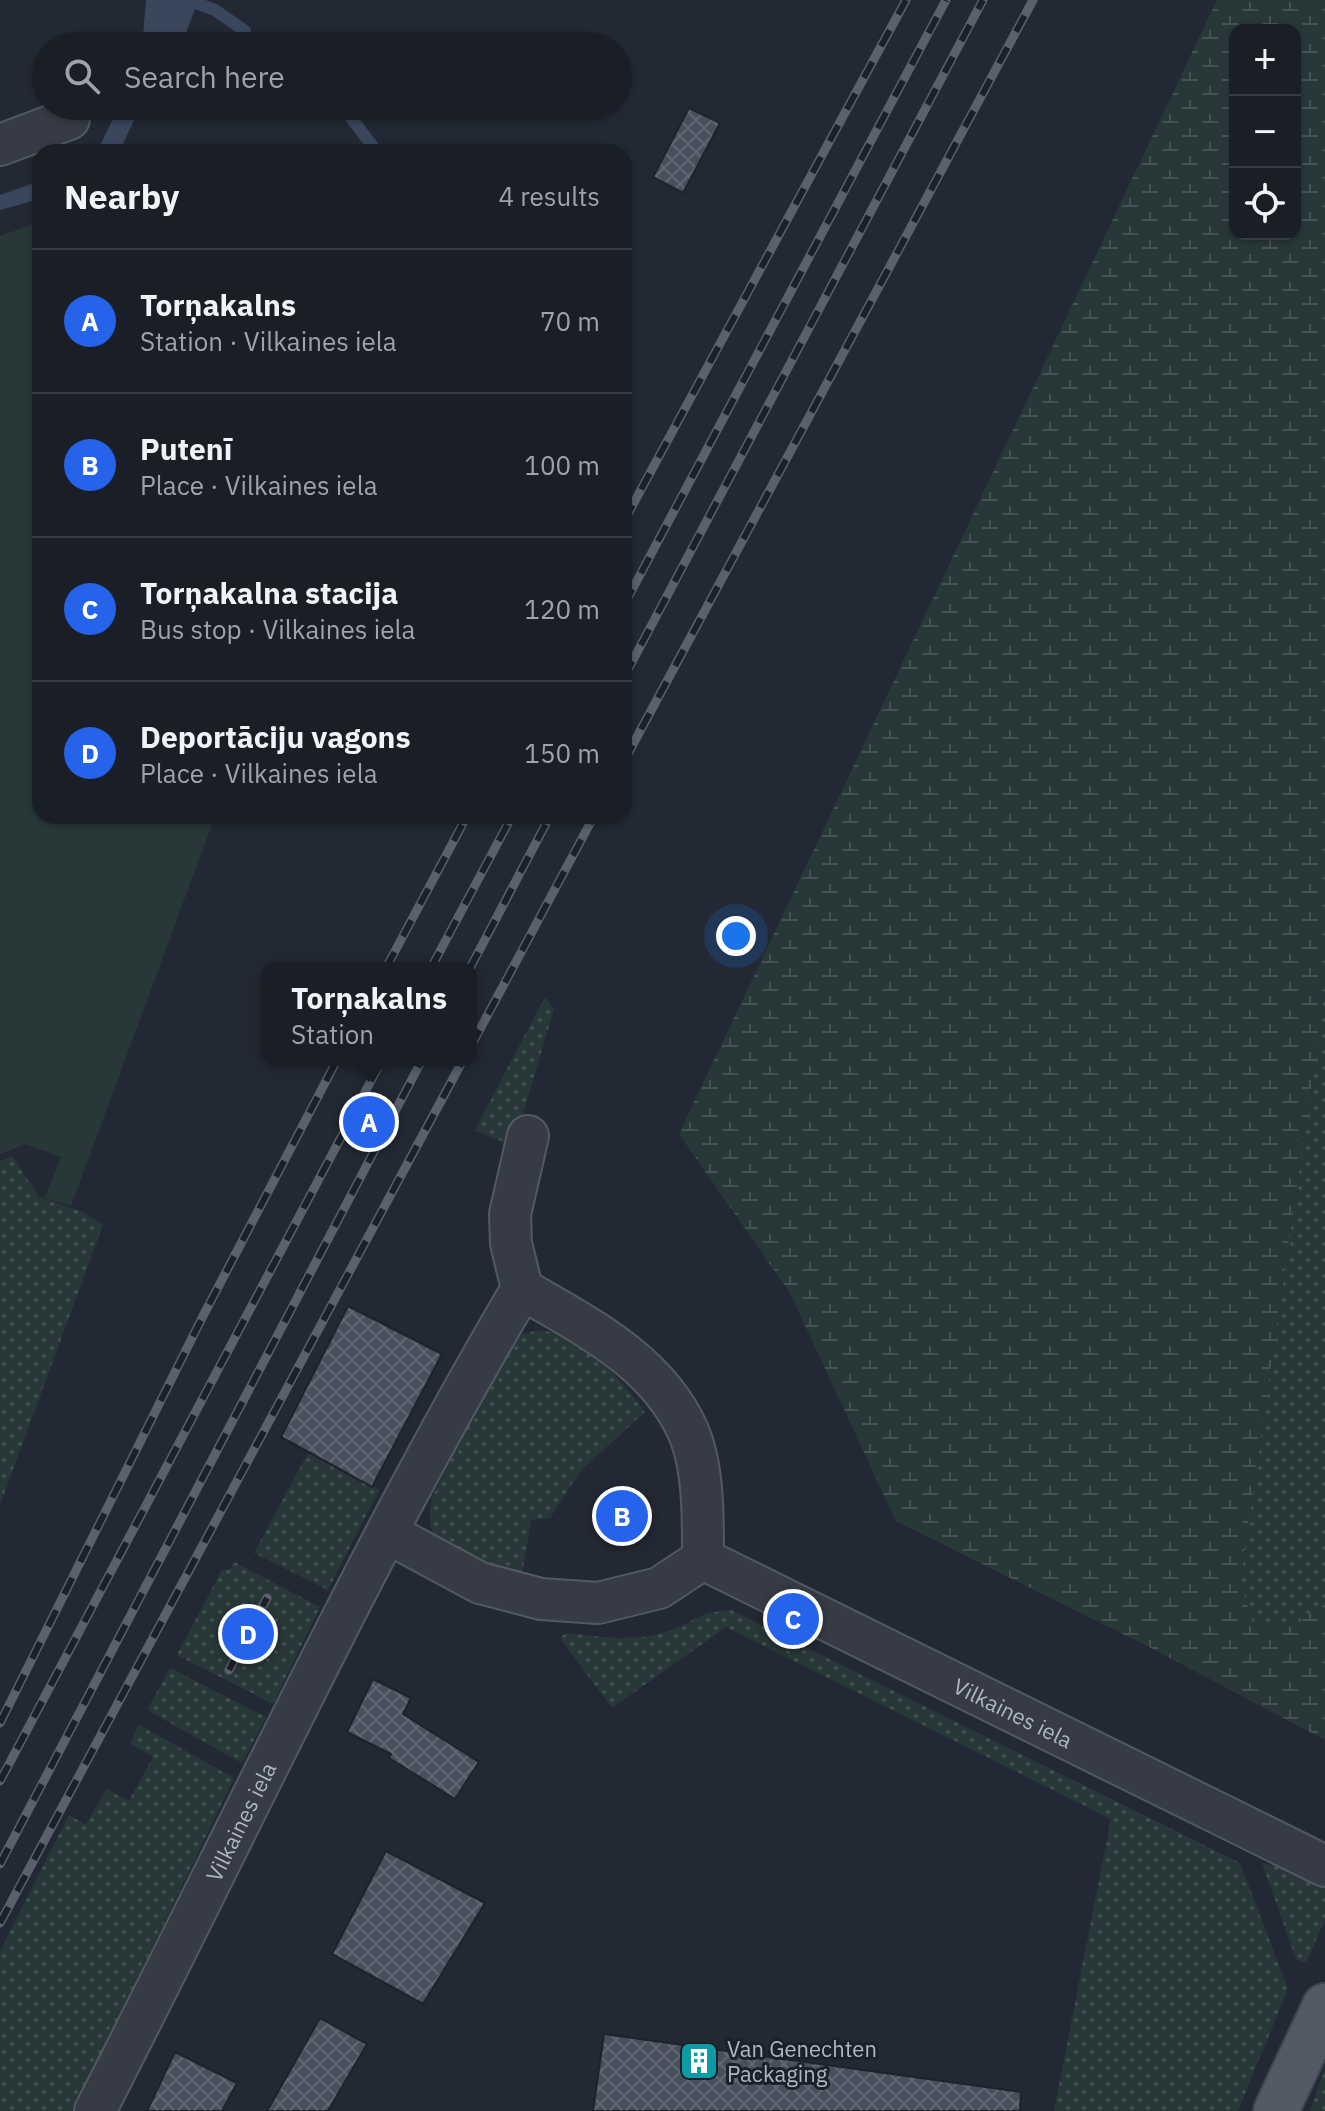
<!DOCTYPE html>
<html lang="en">
<head>
<meta charset="utf-8">
<style>
	:root { --surface:#1a1f27; --page:#23272f; --text:#f1f3f6; --muted:#9fa2a7; --line:#383d44; --accent:#2563eb }
	body { margin:0; font-family:"IBM Plex Sans",sans-serif; background:var(--page); color:var(--text) }
	.controls { position:absolute; right:24px; top:24px; display:grid; overflow:hidden; border-radius:16px; box-shadow:0 2px 6px #0004 }
	.controls button { width:72px; height:72px; display:grid; place-items:center; padding:0; border:0; border-bottom:2px solid var(--line); background:var(--surface); color:var(--text); font:40px sans-serif }
	.you { position:absolute; left:736px; top:936px; width:28px; height:28px; margin:-20px; border:6px solid #fff; border-radius:50%; background:#1a73e8; box-shadow:0 0 0 12px #1a73e833 }
	.badge { display:grid; place-items:center; width:52px; height:52px; border-radius:50%; background:var(--accent); color:#fff; font-size:26px; font-weight:700 }
	.pin { position:absolute; translate:-50% -50%; border:4px solid #fff; box-shadow:0 2px 8px #0006 }
	.popup { position:absolute; left:261px; top:962px; width:216px; height:104px; box-sizing:border-box; display:grid; place-content:center; border-radius:16px; background:var(--surface); filter:drop-shadow(0 2px 6px #0005); font-size:26px; white-space:nowrap; color:var(--muted) }
	.popup b { font-size:30px; color:var(--text) }
	.popup::after { content:''; position:absolute; left:50%; top:100%; margin-left:-16px; border:16px solid transparent; border-top-color:var(--surface) }
	.list { margin:0; padding:0; list-style:none }
	h2 { display:flex; justify-content:space-between; align-items:center; height:104px; margin:0; padding:0 32px; font-size:34px }
	h2 small { font-size:26px; font-weight:400; color:var(--muted) }
	.list li { display:grid; grid-template-columns:52px 1fr auto; gap:24px; align-items:center; box-sizing:border-box; height:144px; padding:0 32px; border-top:2px solid var(--line) }
	.list b { display:block; font-size:30px; white-space:nowrap }
	.list p { margin:0; font-size:26px; white-space:nowrap; color:var(--muted) }
	.list em { font-size:26px; font-style:normal; color:var(--muted) }
	.icon { flex:none; width:44px; height:44px; fill:none; stroke:currentColor; stroke-width:2; stroke-linecap:round; stroke-linejoin:round }
	.map { position:relative; flex:none; width:1325px; height:2111px; overflow:hidden }
	.search { position:absolute; background:var(--surface); box-shadow:0 2px 6px #0004; left:32px; top:32px; width:600px; height:88px; display:flex; align-items:center; gap:20px; box-sizing:border-box; padding:0 28px; border-radius:44px; color:var(--muted); font-size:30px }
	.panel { position:absolute; background:var(--surface); box-shadow:0 2px 6px #0004; left:32px; top:144px; width:600px; height:680px; border-radius:24px }
	.map>svg:first-child { display:block }
	.grass { fill:url(#grass-dots) }
	.wetland { fill:url(#wetland-marsh); fill-rule:evenodd }
	.garden { fill:#283839 }
	.water { fill:#3a465b }
	.lines { fill:none; stroke-linecap:round; stroke-linejoin:round }
	.stream { stroke:#3a465b; stroke-width:12 }
	.building { fill:url(#building-cross-hatch); stroke:#1d222b; stroke-width:2 }
	.minor-casing { stroke:#535962; stroke-width:44 }
	.major-casing { stroke:#3f444e; stroke-width:48 }
	.minor { stroke:#363b45; stroke-width:40 }
	.major { stroke:#545a65; stroke-width:44 }
	.rail-casing { stroke:#5a616d; stroke-width:9 }
	.rail { stroke:#1b2029; stroke-width:6; stroke-dasharray:18; stroke-linecap:butt }
	.labels { text-anchor:middle; dominant-baseline:central; stroke-width:6; stroke-linejoin:round; paint-order:stroke }
	.street-label { font-size:22px; fill:#b0b6c1; stroke:#1b2029 }
	.poi-label { font-size:22px; fill:#b0b6c1; stroke:#1b2029; text-anchor:start }
</style>
</head>
<body>
<div class="map">
<svg width="1325" height="2111" viewBox="0 0 1325 2111">
	<defs>
		<pattern id="grass-dots" width="8" height="8" patternUnits="userSpaceOnUse" patternTransform="scale(2)"><rect width="8" height="8" fill="#283839"/><path d="M2 2h.1M6 6h.1" fill="none" stroke="#455354" stroke-width="1.8" stroke-linecap="round"/></pattern>
		<pattern id="wetland-marsh" width="20" height="14" patternUnits="userSpaceOnUse" patternTransform="scale(2)"><rect width="20" height="14" fill="#283839"/><path d="M1 5h8M5 5V1M11 12h8M15 12V8" fill="none" stroke="#455354"/></pattern>
		<pattern id="building-cross-hatch" width="8" height="8" patternUnits="userSpaceOnUse" patternTransform="scale(2)"><rect width="8" height="8" fill="#49505d"/><path d="M0 0l8 8M0 8l8-8" fill="none" stroke="#616772"/></pattern>
	</defs>
	<rect width="100%" height="100%" fill="#232934"/>
	<!-- grass -->
	<path class="grass" d="M1325,991v609l-31,27 -42,-3 -12,-44z
		M545,997l9,12 -39,131 -5,5 -35,-15z
		M12,1156l27,41 44,15 20,13 -103,280v-344z
		M538,1330c40,2 86,51 107,82l-64,58 -31,48 -19,2 -10,61 -82,-38c-11,-16 -10,-27 -7,-46l78,-154 13,-9z
		M308,1453l71,37 -51,100 -74,-37z
		M234,1562l86,45 -47,97 -96,-49 45,-85 8,-1z
		M731,1610l509,253 48,126 -50,122h-184l57,-292 -385,-192 -114,81 -52,-70 6,-5c36,4 71,10 106,-3 28,-11 26,-18 59,-20z
		M170,1668l96,49 -24,46 -95,-53z
		M139,1725l95,53 -160,333h-74v-160l69,-136 17,10 20,-36 23,12 24,-44 -23,-14z
		M1262,1863l63,16v41l-19,43 -10,-4z
		M1325,2068v43h-15z"/>
	<!-- wetland -->
	<path class="wetland" d="M1217,0h108v991l-85,589 13,44 41,3 31,-27v140l-170,-90 -259,-129 -106,-228 -111,-159zM1235,30h60v204h-60z"/>
	<!-- garden -->
	<path class="garden" d="M40,222v594h175l-144,390 -26,-8 16,-41 -35,-13 -26,10v-918z"/>
	<!-- water -->
	<path class="water" d="M146,0h52l-16,44 -40,2z
		M119,106h22l-22,46h-22z
		M40,181v18l-40,11v-15z"/>
	<g class="lines">
		<!-- stream -->
		<path class="stream" d="M188,0l27,10 30,21
			M342,106l35,46"/>
	</g>
	<!-- building -->
	<path class="building" d="M689,108l31,15 -37,70 -30,-16z
		M348,1306l94,48 -70,133 -91,-50z
		M373,1679l38,19 -8,16 76,48 -24,37 -66,-41 2,-4 -44,-22z
		M386,1851l99,52 -62,101 -91,-50z
		M320,2018l47,26 -39,67h-61z
		M604,2034l417,58 -1,19h-427z
		M175,2052l62,31 -15,28h-75z"/>
	<g class="lines">
		<defs>
			<g id="minor">
				<path d="M0,145l69,-26"/>
				<path d="M522,1289c63,37 134,71 166,142 16,36 15,89 15,128"/>
				<path d="M389,1534l91,49 61,16 57,4 61,-15 44,-29"/>
				<path id="s1" d="M703,1559l622,307"/>
				<path id="s2" d="M95,2111c141,-274 270,-557 427,-822l-11,-46 -1,-29 18,-78"/>
			</g>
			<path id="major" d="M1276,2111l49,-105"/>
		</defs>
		<!-- minor casing -->
		<use href="#minor" class="minor-casing"/>
		<!-- major casing -->
		<use href="#major" class="major-casing"/>
		<!-- minor -->
		<use href="#minor" class="minor"/>
		<!-- major -->
		<use href="#major" class="major"/>
		<defs>
			<path id="rail" d="M624,521l282,-521
				M624,605l322,-605
				M624,677l359,-677
				M624,761l409,-761
				M386,968l81,-152
				M431,968l81,-152
				M470,968l80,-152
				M471,1046l123,-230
				M229,1670l38,-72
				M0,1723l203,-407 134,-256
				M0,1781l382,-721
				M0,1864l422,-804
				M0,1923l463,-863"/>
		</defs>
		<!-- rail casing -->
		<use href="#rail" class="rail-casing"/>
		<!-- rail -->
		<use href="#rail" class="rail"/>
	</g>
	<!-- icons -->
	<defs>
		<symbol id="building-square" viewBox="-11 -11 22 22"><rect x="-9" y="-9" width="18" height="18" rx="4" fill="#0f9aa8" stroke="#1b2029"/><path d="M-4-6H4V6H1V3H-1V6H-4ZM-2.5-4.3h1.7v1.8h-1.7ZM.8-4.3h1.7v1.8H.8ZM-2.5-1h1.7V.8h-1.7ZM.8-1h1.7V.8H.8Z" fill="#fff"/></symbol>
	</defs>
	<g fill-rule="evenodd">
		<use href="#building-square" x="677" y="2039" width="44" height="44"/>
	</g>
	<g class="labels">
		<!-- street labels -->
		<g class="street-label">
			<text stroke="none"><textPath href="#s1" startOffset="346">Vilkaines iela</textPath></text>
			<text stroke="none"><textPath href="#s2" startOffset="324">Vilkaines iela</textPath></text>
		</g>
		<!-- poi labels -->
		<g class="poi-label">
			<text x="727" y="2048">Van Genechten<tspan x="727" dy="25">Packaging</tspan></text>
		</g>
	</g>
</svg>
<div class="controls">
<button>+</button>
<button>−</button>
<button><svg class="icon" aria-label="locate" viewBox="0 0 24 24"><circle cx="12" cy="12" r="6"/><path d="M12 2v4M12 18v4M2 12h4M18 12h4"/></svg></button>
</div>
<div class="you"></div>
<div class="pin badge" style="left:369px;top:1122px">A</div>
<div class="popup"><b>Torņakalns</b>Station</div>
<div class="pin badge" style="left:622px;top:1516px">B</div>
<div class="pin badge" style="left:793px;top:1619px">C</div>
<div class="pin badge" style="left:248px;top:1634px">D</div>
<div class="search"><svg class="icon" aria-label="search" viewBox="0 0 24 24"><circle cx="10" cy="10" r="6"/><path d="M15 15l6 6"/></svg>Search here</div>
<section class="panel">
<h2>Nearby<small>4 results</small></h2>
<ul class="list">
<li><span class="badge">A</span><div><b>Torņakalns</b><p>Station · Vilkaines iela</p></div><em>70 m</em></li>
<li><span class="badge">B</span><div><b>Putenī</b><p>Place · Vilkaines iela</p></div><em>100 m</em></li>
<li><span class="badge">C</span><div><b>Torņakalna stacija</b><p>Bus stop · Vilkaines iela</p></div><em>120 m</em></li>
<li><span class="badge">D</span><div><b>Deportāciju vagons</b><p>Place · Vilkaines iela</p></div><em>150 m</em></li>
</ul>
</section>
</div>
</body>
</html>
